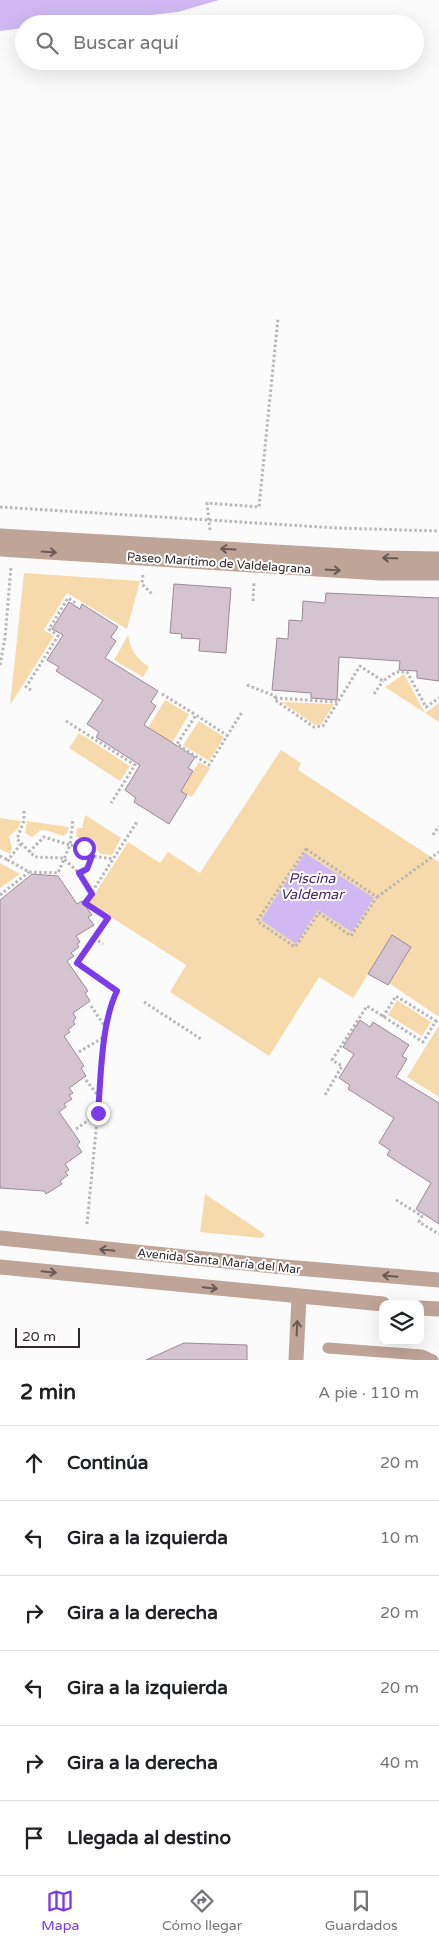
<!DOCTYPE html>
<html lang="es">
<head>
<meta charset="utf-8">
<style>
	:root { --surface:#fff; --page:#f6f6f6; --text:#202124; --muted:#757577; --line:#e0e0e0; --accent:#7c3aed }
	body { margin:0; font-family:"Varela Round",sans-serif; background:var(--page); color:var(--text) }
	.controls { position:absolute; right:15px; bottom:15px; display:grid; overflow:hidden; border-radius:10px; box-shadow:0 5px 20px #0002 }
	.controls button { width:45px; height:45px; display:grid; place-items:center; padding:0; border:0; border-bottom:1px solid var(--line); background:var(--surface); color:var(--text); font:25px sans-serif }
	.scale { position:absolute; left:15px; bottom:12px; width:65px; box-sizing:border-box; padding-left:5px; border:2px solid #312829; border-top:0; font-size:14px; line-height:18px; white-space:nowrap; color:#312829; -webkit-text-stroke:4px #fff; paint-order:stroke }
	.stop { position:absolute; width:15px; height:15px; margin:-11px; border:4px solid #7c3aed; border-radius:50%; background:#fff }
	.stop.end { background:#7c3aed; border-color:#fff; box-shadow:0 1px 5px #0008 }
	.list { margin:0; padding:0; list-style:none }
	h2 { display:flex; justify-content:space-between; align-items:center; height:65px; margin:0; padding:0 20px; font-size:21px }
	h2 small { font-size:16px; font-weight:400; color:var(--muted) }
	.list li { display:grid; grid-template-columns:32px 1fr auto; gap:15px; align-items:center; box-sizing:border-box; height:75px; padding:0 20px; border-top:1px solid var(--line) }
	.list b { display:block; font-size:19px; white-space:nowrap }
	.list em { font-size:16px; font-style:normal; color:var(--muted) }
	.icon { flex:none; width:28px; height:28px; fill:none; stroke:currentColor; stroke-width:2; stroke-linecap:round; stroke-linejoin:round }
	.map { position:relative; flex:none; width:439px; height:1360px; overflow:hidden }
	.search { position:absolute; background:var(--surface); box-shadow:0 5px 20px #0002; left:15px; right:15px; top:15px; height:55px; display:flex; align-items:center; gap:12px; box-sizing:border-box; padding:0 18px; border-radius:28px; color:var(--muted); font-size:19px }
	.sheet { height:515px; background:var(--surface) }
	nav { display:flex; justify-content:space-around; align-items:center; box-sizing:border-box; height:70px; border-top:1px solid var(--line); background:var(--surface); font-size:14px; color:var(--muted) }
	nav a { display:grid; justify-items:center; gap:2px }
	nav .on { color:var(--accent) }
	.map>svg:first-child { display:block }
	.green { fill:#f7daac }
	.water { fill:#d0b9f2 }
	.building { fill:#d6c3d0; stroke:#9b8995 }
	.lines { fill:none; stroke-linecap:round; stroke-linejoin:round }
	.path { stroke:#b9b6b6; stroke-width:3; stroke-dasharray:2.5 2.5; stroke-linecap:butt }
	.lane { stroke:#bfa498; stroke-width:11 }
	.street { stroke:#bfa498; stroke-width:15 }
	.oneway { stroke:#6a5a55 }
	.route { stroke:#7c3aed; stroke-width:6 }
	.labels { text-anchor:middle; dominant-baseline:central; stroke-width:4; stroke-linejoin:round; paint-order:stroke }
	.street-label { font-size:12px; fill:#312829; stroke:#fff }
	.water-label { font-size:14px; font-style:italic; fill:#472869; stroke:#fff }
</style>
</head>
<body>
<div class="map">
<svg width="439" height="1360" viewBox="0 0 439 1360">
	<rect width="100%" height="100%" fill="#fbfbfb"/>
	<!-- green -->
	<path class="green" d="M24,573l116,8 -13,48 -60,-36 -23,37 10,6 -44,69z
		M128,635c3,16 8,23 21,32l-6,10 -29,-17z
		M404,674l21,39 14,-10v19l-54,-35z
		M165,700l24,14 -17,29 -24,-15z
		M282,702l52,2 -13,20 -6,1z
		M199,721l25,16 -15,24 -26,-16z
		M79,733l51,33 -10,15 -51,-33z
		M281,750l20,13 -3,7 141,92v155l-50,-34 22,-36 -19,-11 -39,62 -34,-21 -50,79 -99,-64 16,-27 -97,-62 39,-61 32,21 8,-11 32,21z
		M199,762l11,6 -18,29 -11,-6z
		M85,815l36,23 -9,17 -11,-1 -13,-13 -12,-4 1,-9h5z
		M0,818l21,3 -4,9 -6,4 -2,3 3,11 -2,6 -10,-5z
		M27,821l42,6 -2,6 -3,3c-9,-2 -14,-6 -23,-6l-9,7 -7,-4z
		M0,863l20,11 -20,14z
		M397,1000l34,22 -9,14 -34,-21z
		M438,1027h1v70l-32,-20z
		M205,1194l58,39 2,3 -3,2 -62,-6z"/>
	<!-- water -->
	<path class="water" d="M0,0h219l-41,12 -112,12h-42v4l-24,3z
		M305,853l69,45 -22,34 -34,-22 -22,34 -35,-24z"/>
	<!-- building -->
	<path class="building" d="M174,584l57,4 -5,65 -27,-2 1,-12 -19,-1 1,-4 -12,-1z
		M326,593l113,5v83l-22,-3v-7l-18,-1 1,-9 -61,-4 -2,43 -26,-2v-5l-39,-3 5,-52 11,1 1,-19 13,1 1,-20 22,2z
		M69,602l11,7 2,-5 36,23 -7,10 5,4 -11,17 53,33 -7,11 5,4 -12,19 51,32 -7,11 5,3 -12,20 6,4 -18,29 -35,-22 2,-4 -11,-8 15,-25 -44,-28 3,-5 -12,-8 16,-24 -47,-29 3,-4 -12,-7 16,-25 -11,-6z
		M32,874l26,2 19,28 5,-3 10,14 -4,2 6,8 -18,11 4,6 -3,2 2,3 -8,6 3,3 -7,5 21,30 -3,2 5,8 -17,12 3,5 -3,3 2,3 -7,6 2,2 -6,4 20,30 -3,2 5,8 -17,12 4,5 -4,2 3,4 -8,5 2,3 -7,5 21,30 -3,3 5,7 -17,12 4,6 -4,2 3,3 -8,6 2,3 -16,10 -2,-3 -44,-3v-288z
		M392,935l19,12 -23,38 -20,-11z
		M360,1020l10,7 3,-5 36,23 -7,11 5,3 -11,18 43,26v121l-23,-15 15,-26 -44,-28 3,-5 -11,-7 15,-25 -46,-29 2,-4 -11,-7 15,-24 -11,-7z
		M184,1343l63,2v15h-101z"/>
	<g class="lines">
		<!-- path -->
		<path class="path" d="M0,507l337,21 102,3
			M210,530l-3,-27 52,4 19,-189
			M143,575l-1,9 10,10
			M253,601l1,-20
			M0,665l5,-27 6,-71
			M247,685l28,11v4l39,27 9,-1 37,-60 23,15 13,-9h11l19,35 13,-9
			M31,690l-5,-3 32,-51 -9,-7 19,-31 9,6
			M162,694l34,21
			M374,694l9,-13
			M275,698l62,4
			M66,721l69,44 -24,38
			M228,736l-32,-21 -19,29 32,21 33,-53
			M24,811v10l-7,18 18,18 28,1 16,15 13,21
			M433,835l6,-9
			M21,844l-13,16 21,12 29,1 12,-28 14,3 8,8
			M306,849l71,48 -26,39 -32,-23 -24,34 -38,-26z
			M29,852l15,-15 26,8 3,-26
			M0,856l8,4
			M79,873l8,-4 5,-13 21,3
			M0,895l29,-23
			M377,897l62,-45
			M94,938l9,6
			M144,1002l57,37
			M91,1006l15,22
			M383,1017l13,-21 40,25
			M79,1052l25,-15
			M86,1080l13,17
			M325,1095l17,-29 -10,-6 35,-54 56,36 13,-21 3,2
			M76,1129l21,-15
			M396,1200l26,16 -3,6 20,12
			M87,1224l18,-187 6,-34 6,-12 -40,-28 31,-45 -23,-15 53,-83"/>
		<!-- lane -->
		<path class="lane" d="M328,1348l94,7 11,5"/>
		<!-- street -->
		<path class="street" d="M0,536l381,22 58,1
			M0,549l380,24h59
			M0,1238l273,28 166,14
			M0,1267l383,37
			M420,1308l19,1
			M296,1360l3,-63"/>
	</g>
	<!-- one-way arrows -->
	<defs><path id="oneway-shaft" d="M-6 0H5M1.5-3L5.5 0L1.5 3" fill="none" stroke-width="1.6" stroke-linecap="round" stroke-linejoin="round" transform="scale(1.25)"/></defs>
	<g class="oneway">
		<use href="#oneway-shaft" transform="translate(228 549) rotate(-177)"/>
		<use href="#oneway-shaft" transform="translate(49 552) rotate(4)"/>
		<use href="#oneway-shaft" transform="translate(390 558) rotate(-179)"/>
		<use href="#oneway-shaft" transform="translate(333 570) rotate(4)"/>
		<use href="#oneway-shaft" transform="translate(107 1250) rotate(-174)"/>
		<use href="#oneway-shaft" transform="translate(49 1272) rotate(6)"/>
		<use href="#oneway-shaft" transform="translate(390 1276) rotate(-175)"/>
		<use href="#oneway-shaft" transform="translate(210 1288) rotate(6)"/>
		<use href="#oneway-shaft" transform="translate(297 1328) rotate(-87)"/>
	</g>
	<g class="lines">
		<!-- route -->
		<path class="route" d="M84,848l8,8 -5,13 -8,4 13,21 -7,9 23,15 -31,45 40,28c-16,32 -16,86 -19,122"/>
	</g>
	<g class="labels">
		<!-- street labels -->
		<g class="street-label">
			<text transform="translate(219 563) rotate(4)">Paseo Marítimo de Valdelagrana</text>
			<text transform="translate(219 1261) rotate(6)">Avenida Santa María del Mar</text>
		</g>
		<!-- water labels -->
		<g class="water-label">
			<text x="312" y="878">Piscina<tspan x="312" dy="16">Valdemar</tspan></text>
		</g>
	</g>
</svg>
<div class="controls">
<button><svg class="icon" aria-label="layers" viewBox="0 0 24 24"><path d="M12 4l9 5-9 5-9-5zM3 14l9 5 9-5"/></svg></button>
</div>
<div class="scale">20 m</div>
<div class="stop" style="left:84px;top:848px"></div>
<div class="stop end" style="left:98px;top:1113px"></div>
<div class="search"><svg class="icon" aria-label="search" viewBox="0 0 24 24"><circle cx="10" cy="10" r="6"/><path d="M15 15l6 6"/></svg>Buscar aquí</div>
</div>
<section class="sheet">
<h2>2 min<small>A pie · 110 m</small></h2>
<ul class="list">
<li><svg class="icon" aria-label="ahead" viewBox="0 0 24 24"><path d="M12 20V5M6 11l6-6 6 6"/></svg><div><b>Continúa</b></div><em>20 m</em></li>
<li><svg class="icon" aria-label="left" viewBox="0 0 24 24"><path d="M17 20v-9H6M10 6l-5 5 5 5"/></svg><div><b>Gira a la izquierda</b></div><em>10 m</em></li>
<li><svg class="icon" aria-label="right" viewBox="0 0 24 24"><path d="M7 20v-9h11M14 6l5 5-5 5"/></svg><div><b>Gira a la derecha</b></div><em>20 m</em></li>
<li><svg class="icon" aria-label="left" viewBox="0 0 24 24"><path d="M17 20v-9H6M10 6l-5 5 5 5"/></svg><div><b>Gira a la izquierda</b></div><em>20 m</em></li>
<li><svg class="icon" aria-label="right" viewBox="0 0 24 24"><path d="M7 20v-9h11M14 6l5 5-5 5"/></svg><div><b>Gira a la derecha</b></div><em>40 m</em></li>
<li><svg class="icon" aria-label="arrive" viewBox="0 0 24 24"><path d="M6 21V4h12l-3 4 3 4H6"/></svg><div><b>Llegada al destino</b></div></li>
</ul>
</section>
<nav>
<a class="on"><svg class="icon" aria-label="map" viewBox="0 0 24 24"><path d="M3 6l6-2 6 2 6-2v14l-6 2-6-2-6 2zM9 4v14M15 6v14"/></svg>Mapa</a>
<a><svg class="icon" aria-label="directions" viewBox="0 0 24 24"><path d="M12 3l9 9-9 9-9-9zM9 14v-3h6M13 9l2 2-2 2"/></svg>Cómo llegar</a>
<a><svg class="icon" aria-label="saved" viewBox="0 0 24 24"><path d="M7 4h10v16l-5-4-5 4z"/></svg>Guardados</a>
</nav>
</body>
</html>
